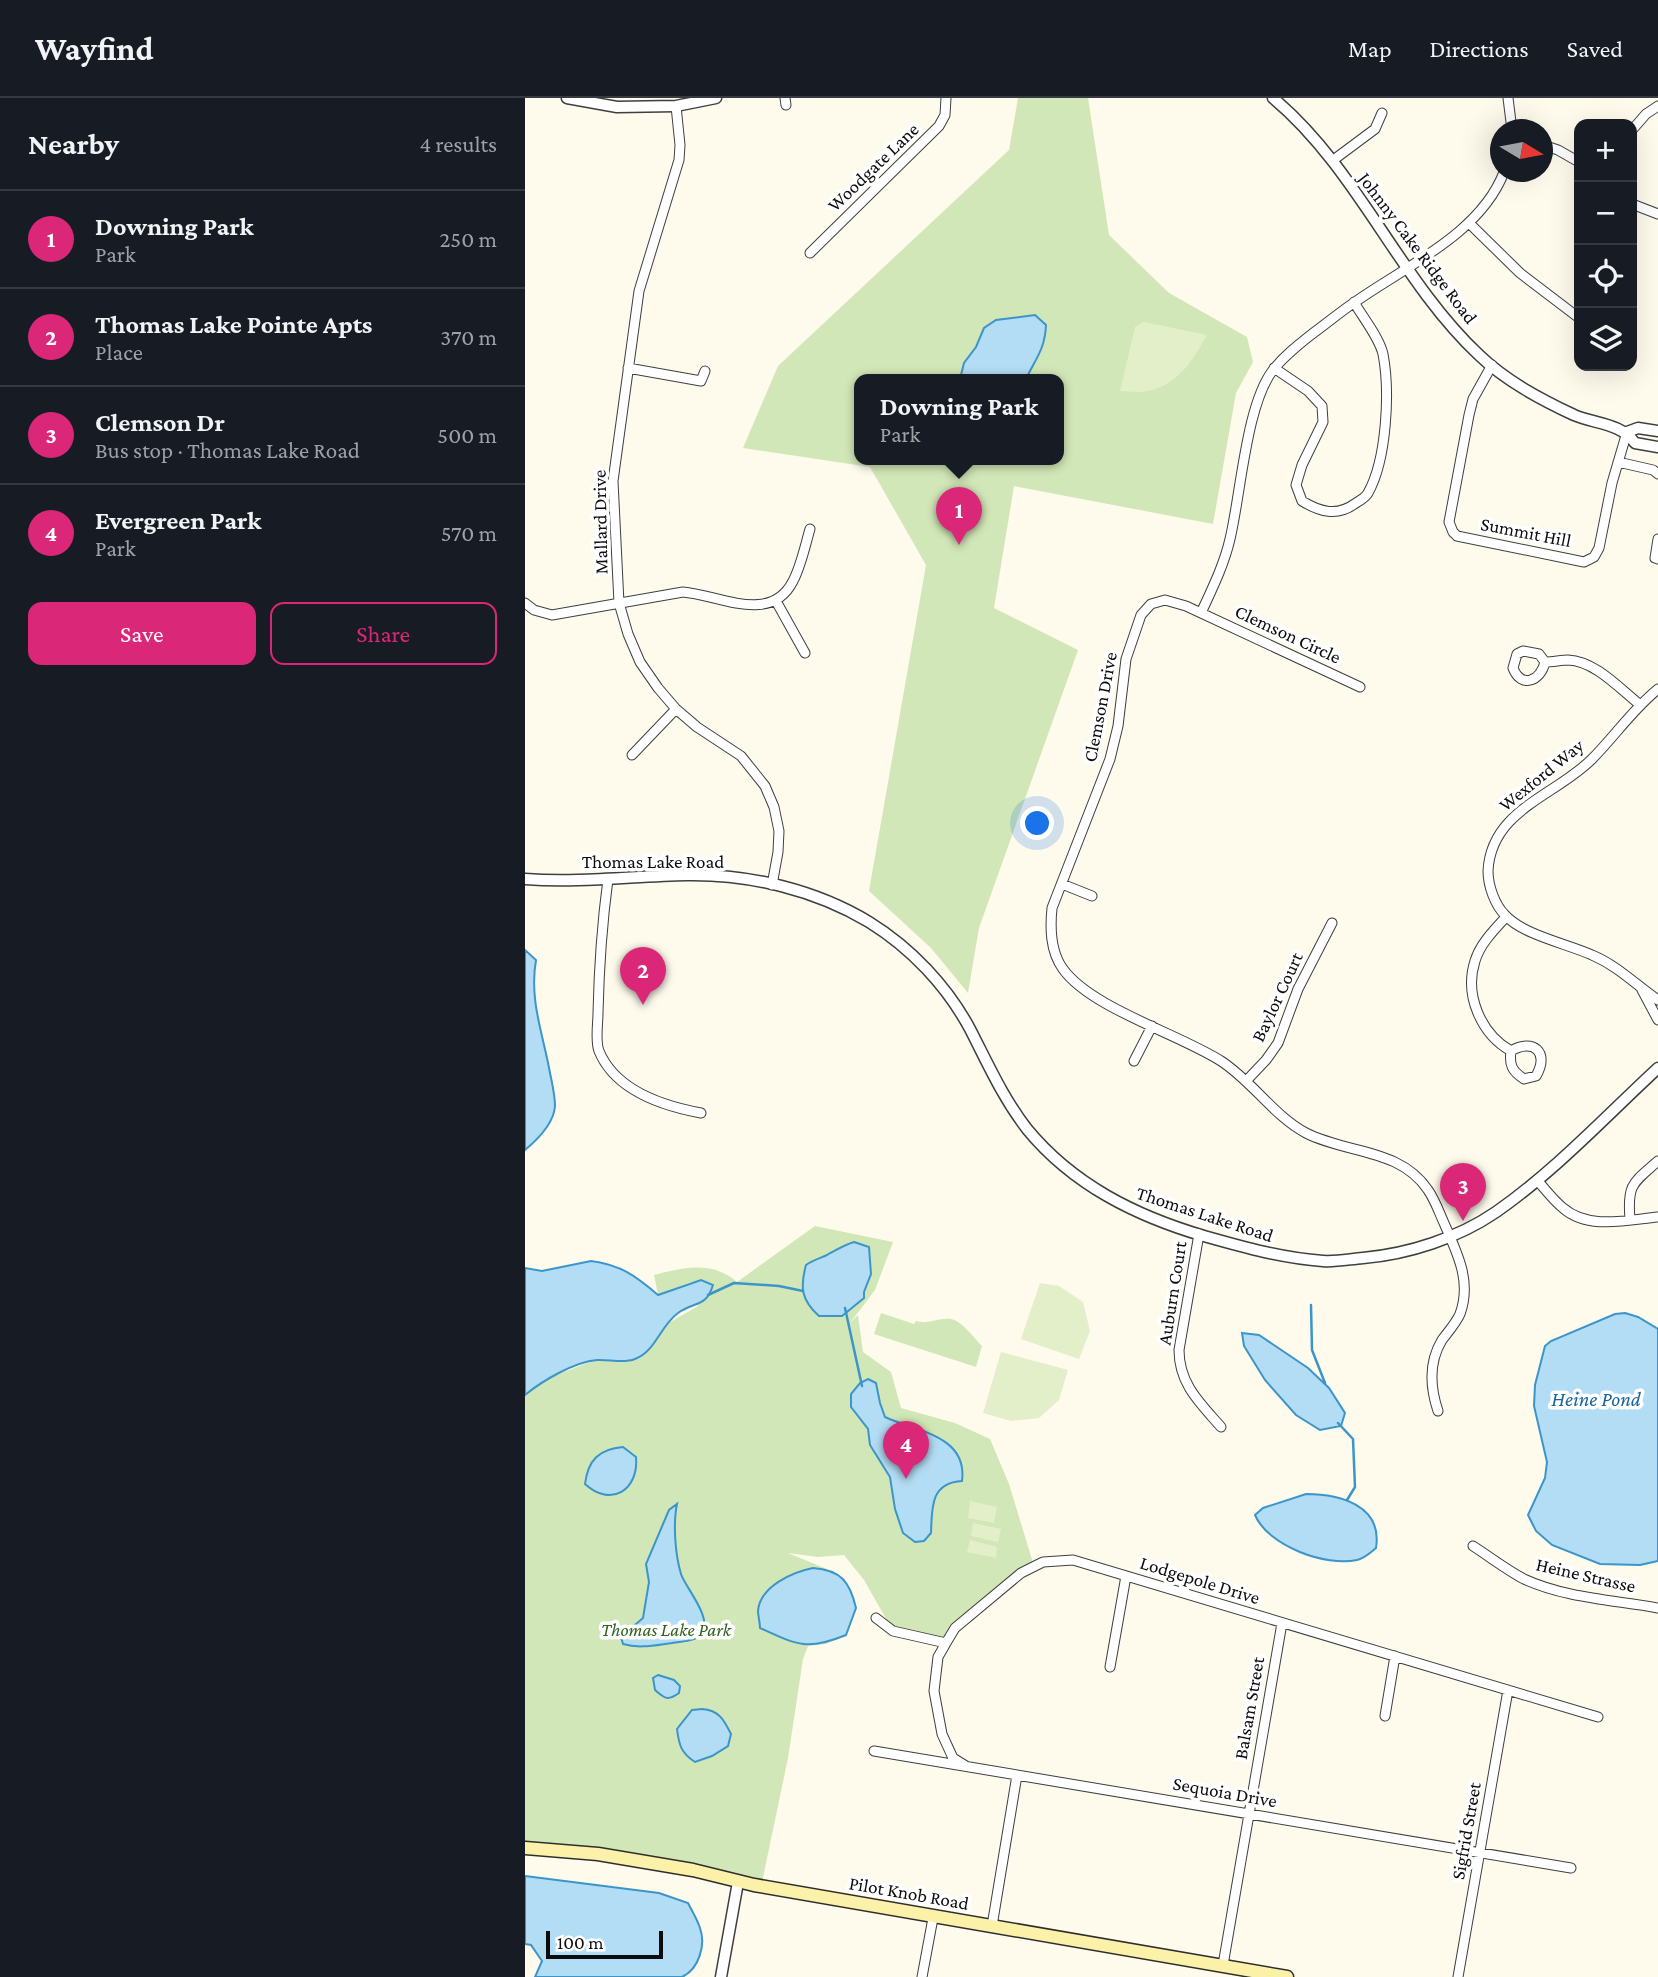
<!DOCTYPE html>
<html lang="en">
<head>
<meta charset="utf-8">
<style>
	:root { --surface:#171b24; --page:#242831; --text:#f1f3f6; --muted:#9ea1a6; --line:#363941; --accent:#db2777 }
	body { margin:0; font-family:"Crimson Pro",serif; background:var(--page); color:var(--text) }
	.controls { position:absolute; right:21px; top:21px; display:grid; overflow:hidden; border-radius:14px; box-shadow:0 7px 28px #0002 }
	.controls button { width:63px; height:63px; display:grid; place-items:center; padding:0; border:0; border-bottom:2px solid var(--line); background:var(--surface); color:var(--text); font:35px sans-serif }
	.compass { position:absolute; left:965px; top:21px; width:63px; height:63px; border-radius:50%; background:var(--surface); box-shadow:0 7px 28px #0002; rotate:100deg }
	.scale { position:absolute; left:21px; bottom:18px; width:117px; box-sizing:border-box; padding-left:7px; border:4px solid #0c0c0c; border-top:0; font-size:19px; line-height:24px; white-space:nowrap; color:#0c0c0c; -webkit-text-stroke:5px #fff; paint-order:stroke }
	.you { position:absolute; left:513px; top:726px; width:24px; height:24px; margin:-18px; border:5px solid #fff; border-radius:50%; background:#1a73e8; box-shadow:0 0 0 10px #1a73e833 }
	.badge { display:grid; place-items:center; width:46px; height:46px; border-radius:50%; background:var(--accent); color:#fff; font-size:23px; font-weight:700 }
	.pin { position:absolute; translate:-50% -58px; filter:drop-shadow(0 2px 4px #0008) }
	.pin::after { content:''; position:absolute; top:37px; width:24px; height:21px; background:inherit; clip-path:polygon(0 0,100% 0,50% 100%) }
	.popup { position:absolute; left:329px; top:276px; width:210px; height:91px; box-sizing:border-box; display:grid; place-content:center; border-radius:14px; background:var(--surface); filter:drop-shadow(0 2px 5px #0005); font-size:23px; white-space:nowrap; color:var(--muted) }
	.popup b { font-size:26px; color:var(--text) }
	.popup::after { content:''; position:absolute; left:50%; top:100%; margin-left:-14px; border:14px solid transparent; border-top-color:var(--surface) }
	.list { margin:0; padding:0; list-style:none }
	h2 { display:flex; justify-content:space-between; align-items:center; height:91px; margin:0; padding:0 28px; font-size:30px }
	h2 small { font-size:23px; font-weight:400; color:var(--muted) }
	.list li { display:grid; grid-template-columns:46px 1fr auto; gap:21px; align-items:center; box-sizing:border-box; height:98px; padding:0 28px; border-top:2px solid var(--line) }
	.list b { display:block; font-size:26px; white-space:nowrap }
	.list p { margin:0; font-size:23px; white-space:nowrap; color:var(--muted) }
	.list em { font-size:23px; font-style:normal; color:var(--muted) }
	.actions { display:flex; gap:14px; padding:21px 28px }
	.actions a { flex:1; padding:16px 0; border:2px solid var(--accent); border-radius:14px; text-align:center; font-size:24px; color:var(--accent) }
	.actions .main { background:var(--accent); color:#fff }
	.icon { flex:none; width:38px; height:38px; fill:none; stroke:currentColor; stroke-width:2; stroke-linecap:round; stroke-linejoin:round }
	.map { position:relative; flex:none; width:1133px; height:1879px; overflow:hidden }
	header { display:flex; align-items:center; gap:42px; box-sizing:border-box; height:98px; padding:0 35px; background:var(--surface); border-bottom:2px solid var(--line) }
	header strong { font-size:33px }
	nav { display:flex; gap:38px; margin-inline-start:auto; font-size:24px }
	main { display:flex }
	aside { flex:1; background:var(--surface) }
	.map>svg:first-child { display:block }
	.green { fill:#d2e7b7; fill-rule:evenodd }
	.pitch { fill:#e3efc9 }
	.water { fill:#b3ddf4; stroke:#3c95c9; stroke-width:2 }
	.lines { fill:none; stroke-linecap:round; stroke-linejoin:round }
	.stream { stroke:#3c95c9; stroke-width:2.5 }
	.minor-casing { stroke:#3f3f3f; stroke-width:11 }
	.tertiary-casing { stroke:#3f3f3f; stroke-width:13 }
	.secondary-casing { stroke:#2e2e2e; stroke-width:15 }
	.minor { stroke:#fff; stroke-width:9 }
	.tertiary { stroke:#fff; stroke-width:10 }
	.secondary { stroke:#fcf1a9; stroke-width:12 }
	.labels { text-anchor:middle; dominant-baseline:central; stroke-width:7; stroke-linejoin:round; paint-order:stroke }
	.street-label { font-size:19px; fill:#0c0c0c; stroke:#fff }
	.park-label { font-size:19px; font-style:italic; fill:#2f621f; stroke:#fff }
	.water-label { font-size:21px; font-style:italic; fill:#1a669a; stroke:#fff }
</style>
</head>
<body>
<header>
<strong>Wayfind</strong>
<nav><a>Map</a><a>Directions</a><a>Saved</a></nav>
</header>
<main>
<aside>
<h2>Nearby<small>4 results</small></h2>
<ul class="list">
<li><span class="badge">1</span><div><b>Downing Park</b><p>Park</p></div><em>250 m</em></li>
<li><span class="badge">2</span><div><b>Thomas Lake Pointe Apts</b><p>Place</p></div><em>370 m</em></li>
<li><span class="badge">3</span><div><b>Clemson Dr</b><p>Bus stop · Thomas Lake Road</p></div><em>500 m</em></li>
<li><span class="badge">4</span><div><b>Evergreen Park</b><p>Park</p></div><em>570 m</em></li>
</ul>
<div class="actions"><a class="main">Save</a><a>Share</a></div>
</aside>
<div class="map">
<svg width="1133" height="1879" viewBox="0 0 1133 1879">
	<rect width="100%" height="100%" fill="#fefaec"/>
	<!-- green -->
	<path class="green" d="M493,0h70l21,137 60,58 78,44 6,25 -17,31 -23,131 -199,-38 -20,122 84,42 -99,278 -11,65 -37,-45 -62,-57 57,-326 -56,-98 -127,-19 35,-82 231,-216zM334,281h200v80h-200z
		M290,1128l78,16 -18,48 -25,33 8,-8 5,37 28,20 10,36 54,15 35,16 19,45 25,82 -79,62 -9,15 -53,-12 -29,-51 -20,-25 -26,2 -30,-4 39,16 18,10 1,56 -20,9 -18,2 -5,13 -15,99 -27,129 -236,-39v-453l24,-17 46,-18h37l33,-35 33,-19 -7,-24 -33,13 -4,-20c28,-7 58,-15 83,7z
		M356,1215l33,11 2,-3c12,4 23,-4 35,-2 11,2 23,19 31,27l-6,21 -102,-33z"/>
	<!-- pitch -->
	<path class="pitch" d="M619,224l63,13c-14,25 -29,50 -59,56 -9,2 -19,0 -28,0l15,-64z
		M515,1185l19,3 24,16 7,29 -11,28 -58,-20z
		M476,1254l67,18 -9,30 -20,18 -28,3 -28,-8z
		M445,1403l27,6 -3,16 -26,-5z
		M448,1425l28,6 -3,13 -27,-6z
		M445,1442l27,7 -1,11 -29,-6z"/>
	<!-- water -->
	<path class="water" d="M510,217l11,10c-1,24 -10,33 -20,54h-66l4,-16 12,-16 8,-19 12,-8z
		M0,852l11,10c-7,40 7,74 14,113 2,10 5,22 5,33 -1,17 -18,34 -30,44z
		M329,1144l15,5 2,27 -7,18v6l-22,18h-23c-18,-16 -19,-29 -13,-51 7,-5 15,-7 21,-10 9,-5 17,-10 27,-13z
		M66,1163c30,4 45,15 67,34l43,-15 12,5c-7,23 -18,16 -35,28 -18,13 -22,38 -43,46 -12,5 -26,0 -38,1 -23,2 -55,21 -72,35v-127l17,3z
		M1100,1215l13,4 20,12v232l-18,4 -40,-1 -48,-19 -16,-14 -8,-16 17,-37 2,-16 -13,-56 1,-21 10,-39 6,-5 64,-27z
		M717,1235l17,2 49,33 21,20 16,25 -4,13 -21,4 -24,-15 -31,-35 -21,-34z
		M343,1281l8,4 4,20 5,14c30,14 83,18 77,64 -32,2 -30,27 -31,52l-7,8 -9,1 -12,-9 -8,-24 -5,-32 -20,-32 -2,-16 -17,-22v-13l9,-11z
		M98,1349l13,10c3,33 -25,51 -51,27 3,-24 14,-35 38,-37z
		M781,1396c33,0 77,11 70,54 -6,5 -11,10 -19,12 -31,7 -89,-14 -102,-45l8,-7z
		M152,1406c-4,19 -2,50 4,70 4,13 32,44 21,59 -6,9 -20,8 -30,10 -16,2 -33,6 -49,1l-2,-7 22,-19 6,-36 -3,-18 23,-54z
		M288,1470c28,2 37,14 43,40l-10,27c-39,16 -49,10 -86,-7 0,-6 -2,-12 -2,-17 2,-25 35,-39 55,-43z
		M133,1577l16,5 6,6 -1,7c-11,8 -14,6 -24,-3l-2,-12z
		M177,1611c17,1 22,11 29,25l-3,12 -16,10 -17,6c-14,-9 -16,-17 -18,-33l15,-19z
		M0,1778l134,17 29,10c4,8 9,16 12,25 6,17 -1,41 -18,49h-147l7,-16 -11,-16 -6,-1z"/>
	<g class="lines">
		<!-- stream -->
		<path class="stream" d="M183,1197l26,-12 45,3 24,5
			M786,1207l1,45 13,33
			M320,1210l17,78
			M813,1325l15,16 2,48 -8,13"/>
		<defs>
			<path id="minor" d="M260,0l1,7
				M983,0l4,32
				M151,8l4,39 -1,15 -40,131 -26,190 6,122 9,31 12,28 18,26 18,21 21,18 44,29 24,30 9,21 5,24 -1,21 -6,33
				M1107,32l14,-16 12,-8
				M1018,47l15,5 21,12
				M807,63l43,-32 7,-16
				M1107,106l26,10
				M944,125l51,50 59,45
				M285,155l129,-127 6,-11 1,-17
				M967,267l-19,34 -4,16 -20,107 4,10 4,4 127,26 10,-5 5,-9 13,-65 15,-51
				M103,270l73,13 4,-10
				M749,270l34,23 14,15 1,16 -21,43 -6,20 6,16c18,11 35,16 54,2 5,-3 10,-6 12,-10 19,-34 22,-102 15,-139 -4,-17 -20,-36 -29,-52
				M1093,364l35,8 5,4
				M1133,441l-3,19 3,1
				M251,503l29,52
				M0,505l9,7 18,5 131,-23c36,3 88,33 110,-11 8,-15 12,-35 17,-52
				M676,515c11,-24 23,-48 29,-74 11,-46 16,-134 43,-169 11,-14 25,-25 39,-36 14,-10 28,-22 43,-32 51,-36 126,-69 149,-130
				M1020,564c-4,19 -24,27 -32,6l4,-14 6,-3 16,3 6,8c8,0 16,-2 23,-2 27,1 51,28 71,44
				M835,589l-174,-81 -21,-6 -14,4 -10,11 -15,44 -8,67 -8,33 -58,149c-2,20 -2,43 11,61 28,39 116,65 158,92 31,20 54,56 85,72 41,21 94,15 122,57 7,10 11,22 16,33 13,30 28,58 16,91 -4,9 -12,18 -18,26 -14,23 -12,47 -4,71
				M1133,591c-26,21 -43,47 -66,70 -37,37 -101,51 -104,112 0,15 7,34 17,44 18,20 63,29 87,40 26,11 44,30 66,45
				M107,657l44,-46
				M83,781c-6,45 -9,89 -10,134 0,11 -3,28 1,38 16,39 64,55 102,62
				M537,786l30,12
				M981,819c-12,13 -26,27 -31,44 -11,34 6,73 36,90 -2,14 1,20 13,28l12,-3c14,-24 -3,-38 -25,-25
				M1117,892l16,30
				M609,963l18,-35
				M722,982l19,-20 12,-17 20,-54 34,-66
				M1012,1082c8,9 16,20 26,28 25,22 64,12 95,9
				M1105,1121c-3,-35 3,-36 28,-58
				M674,1136l-20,116c0,34 21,53 42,77
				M948,1448c17,11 34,24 51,33 41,19 90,21 134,29
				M351,1520l17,13 53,12
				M585,1569l16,-91
				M860,1618l10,-60
				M349,1653l697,117
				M441,1668l-13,-8 -11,-24 -8,-43 4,-34 8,-14 9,-15 66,-55 22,-11 30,-2 525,157
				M467,1828l25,-151
				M698,1867l59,-342
				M397,1879l11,-59
				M933,1879l50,-287"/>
			<path id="tertiary" d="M42,0l50,9 59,-1 40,-8
				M748,0c85,71 126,182 206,257 27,26 61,44 95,60 21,9 47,8 61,28l23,4
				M1102,334l11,-4 20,3
				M0,781c54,4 109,-3 162,-4 63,-1 129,15 182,47 42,26 78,64 101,107 18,35 33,69 57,100 46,56 109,87 177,107 39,11 77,22 119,25 13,1 27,-2 40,-3 46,-4 95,-20 133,-46 59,-41 109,-95 162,-144
				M196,1879l17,-95"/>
			<path id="secondary" d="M0,1750l73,6 95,16 61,15 533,92"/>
		</defs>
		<!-- minor casing -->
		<use href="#minor" class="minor-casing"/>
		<!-- tertiary casing -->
		<use href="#tertiary" class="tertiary-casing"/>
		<!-- secondary casing -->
		<use href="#secondary" class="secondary-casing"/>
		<!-- minor -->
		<use href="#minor" class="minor"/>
		<!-- tertiary -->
		<use href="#tertiary" class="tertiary"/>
		<!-- secondary -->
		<use href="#secondary" class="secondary"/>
	</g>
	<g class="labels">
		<!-- street labels -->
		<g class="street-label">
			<text transform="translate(348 69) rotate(-44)">Woodgate Lane</text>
			<text transform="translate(893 150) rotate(53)">Johnny Cake Ridge Road</text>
			<text transform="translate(75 424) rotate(-91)">Mallard Drive</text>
			<text transform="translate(1001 434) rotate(11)">Summit Hill</text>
			<text transform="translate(763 536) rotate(25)">Clemson Circle</text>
			<text transform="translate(575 609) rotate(-79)">Clemson Drive</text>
			<text transform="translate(1016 677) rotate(-39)">Wexford Way</text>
			<text x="128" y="763">Thomas Lake Road</text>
			<text transform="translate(752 899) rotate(-65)">Baylor Court</text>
			<text transform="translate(680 1116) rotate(18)">Thomas Lake Road</text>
			<text transform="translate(647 1195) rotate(-81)">Auburn Court</text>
			<text transform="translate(1061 1477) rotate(13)">Heine Strasse</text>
			<text transform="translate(675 1482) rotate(17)">Lodgepole Drive</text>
			<text transform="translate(724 1610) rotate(-80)">Balsam Street</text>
			<text transform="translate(700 1694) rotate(10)">Sequoia Drive</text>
			<text transform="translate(941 1733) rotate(-80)">Sigfrid Street</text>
			<text transform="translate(384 1795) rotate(10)">Pilot Knob Road</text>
		</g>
		<!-- park labels -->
		<g class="park-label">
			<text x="141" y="1531">Thomas Lake Park</text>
		</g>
		<!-- water labels -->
		<g class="water-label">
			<text x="1071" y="1301">Heine Pond</text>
		</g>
	</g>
</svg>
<div class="controls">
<button>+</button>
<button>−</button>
<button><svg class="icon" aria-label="locate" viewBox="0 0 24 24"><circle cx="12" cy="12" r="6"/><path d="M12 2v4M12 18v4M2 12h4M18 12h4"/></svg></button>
<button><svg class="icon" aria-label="layers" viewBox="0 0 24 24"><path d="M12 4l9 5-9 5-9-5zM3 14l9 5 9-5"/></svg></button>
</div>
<svg class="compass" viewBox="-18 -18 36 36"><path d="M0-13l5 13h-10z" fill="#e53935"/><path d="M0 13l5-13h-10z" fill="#9ea1a6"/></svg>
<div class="scale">100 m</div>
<div class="you"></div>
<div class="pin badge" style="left:434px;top:447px">1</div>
<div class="popup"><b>Downing Park</b>Park</div>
<div class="pin badge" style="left:118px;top:907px">2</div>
<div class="pin badge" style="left:938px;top:1123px">3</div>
<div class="pin badge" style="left:381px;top:1381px">4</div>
</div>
</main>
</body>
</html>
